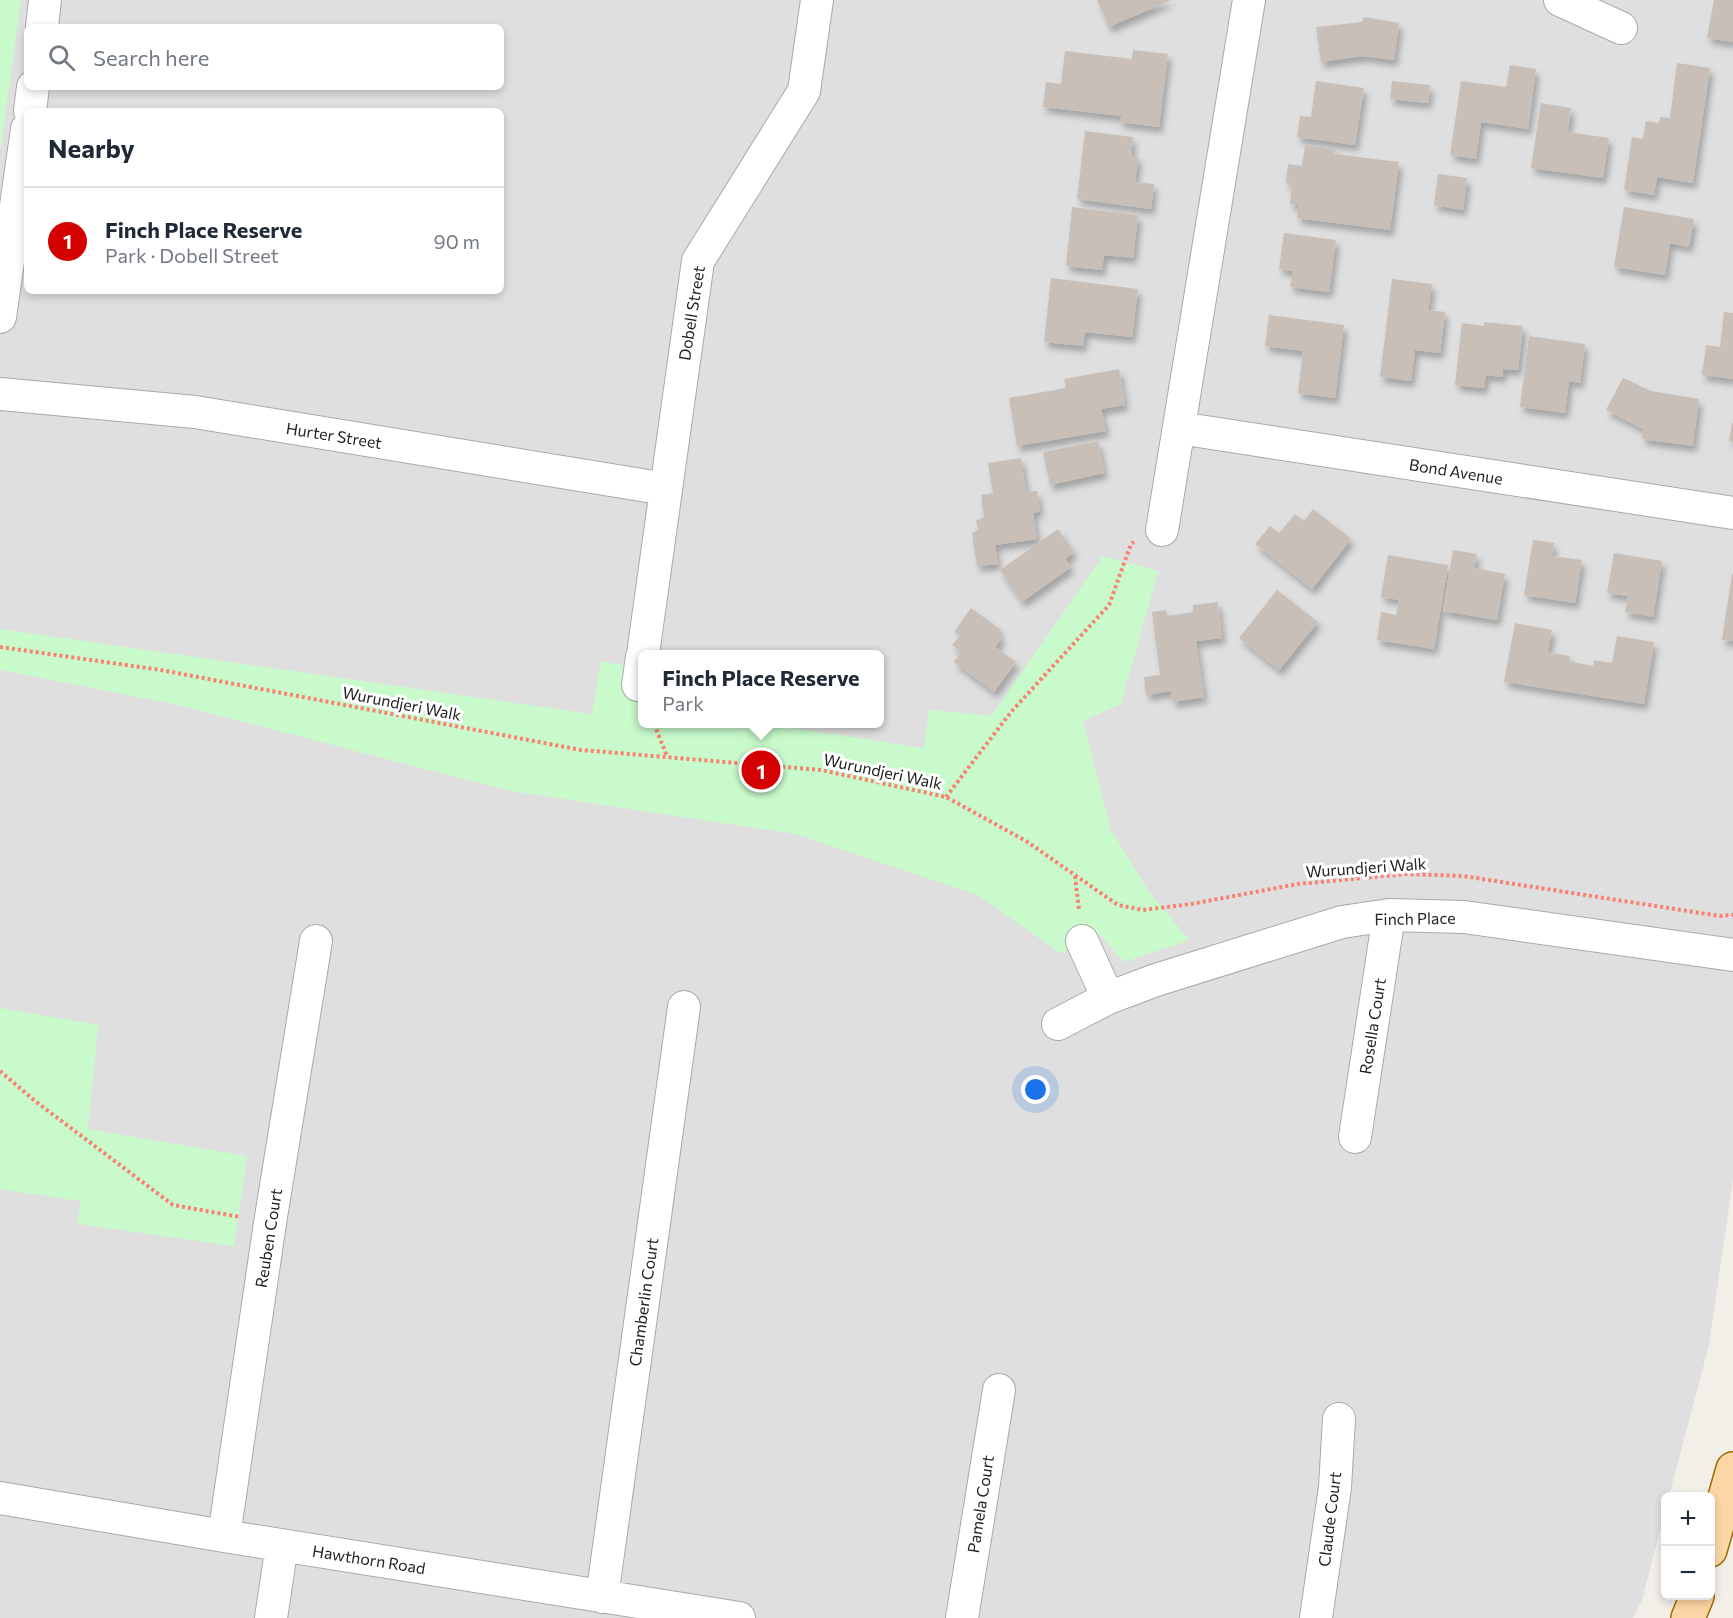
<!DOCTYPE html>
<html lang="en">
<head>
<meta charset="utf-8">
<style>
	:root { --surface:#fff; --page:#f2f2f3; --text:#1f2937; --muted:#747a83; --line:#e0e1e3; --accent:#d40000 }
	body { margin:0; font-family:Commissioner,sans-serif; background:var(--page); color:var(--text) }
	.controls { position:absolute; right:18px; bottom:18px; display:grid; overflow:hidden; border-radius:9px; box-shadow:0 3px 9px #0003 }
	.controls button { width:54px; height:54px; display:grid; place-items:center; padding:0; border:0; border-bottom:2px solid var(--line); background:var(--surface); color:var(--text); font:30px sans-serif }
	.you { position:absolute; left:1036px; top:1090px; width:21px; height:21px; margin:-15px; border:4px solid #fff; border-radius:50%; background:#1a73e8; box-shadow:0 0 0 9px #1a73e833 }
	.badge { display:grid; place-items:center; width:39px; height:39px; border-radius:50%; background:var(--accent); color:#fff; font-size:20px; font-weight:700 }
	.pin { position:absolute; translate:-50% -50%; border:3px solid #fff; box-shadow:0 2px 6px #0006 }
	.popup { position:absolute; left:638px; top:650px; width:246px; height:78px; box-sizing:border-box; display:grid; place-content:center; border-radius:9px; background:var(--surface); filter:drop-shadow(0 2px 4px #0005); font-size:20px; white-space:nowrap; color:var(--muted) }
	.popup b { font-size:22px; color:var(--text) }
	.popup::after { content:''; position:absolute; left:50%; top:100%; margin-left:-12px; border:12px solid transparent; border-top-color:var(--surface) }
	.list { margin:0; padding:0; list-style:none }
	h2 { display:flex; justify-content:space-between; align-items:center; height:78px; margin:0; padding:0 24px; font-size:26px }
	h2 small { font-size:20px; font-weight:400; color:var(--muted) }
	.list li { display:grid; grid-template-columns:39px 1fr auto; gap:18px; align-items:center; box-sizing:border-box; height:108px; padding:0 24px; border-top:2px solid var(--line) }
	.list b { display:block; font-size:22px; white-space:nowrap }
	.list p { margin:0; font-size:20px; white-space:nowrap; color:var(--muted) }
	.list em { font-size:20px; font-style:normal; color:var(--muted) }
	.icon { flex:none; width:33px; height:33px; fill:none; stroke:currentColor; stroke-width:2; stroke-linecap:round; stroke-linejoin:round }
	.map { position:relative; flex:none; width:1733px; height:1618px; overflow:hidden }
	.search { position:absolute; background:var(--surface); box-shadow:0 3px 9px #0003; left:24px; top:24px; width:480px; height:66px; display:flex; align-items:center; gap:15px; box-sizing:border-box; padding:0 21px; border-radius:9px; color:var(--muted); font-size:22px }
	.panel { position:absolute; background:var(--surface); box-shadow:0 3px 9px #0003; left:24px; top:108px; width:480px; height:186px; border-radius:9px }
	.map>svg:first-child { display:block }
	.residential { fill:#e0dfdf; fill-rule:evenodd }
	.park { fill:#c8facc }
	.building { fill:#c7bfb8; filter:url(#shadow) }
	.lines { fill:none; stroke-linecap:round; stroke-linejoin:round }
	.minor-casing { stroke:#a9a9a9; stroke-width:34 }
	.major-casing { stroke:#a06b00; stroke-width:36 }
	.path { stroke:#fa8072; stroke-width:4; stroke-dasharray:3 3; stroke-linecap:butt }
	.minor { stroke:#fff; stroke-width:32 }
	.major { stroke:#fcd6a4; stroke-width:33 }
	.labels { text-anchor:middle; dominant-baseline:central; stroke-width:6; stroke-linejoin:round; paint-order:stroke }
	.street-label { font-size:16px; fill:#222; stroke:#fff }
</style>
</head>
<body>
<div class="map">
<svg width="1733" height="1618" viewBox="0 0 1733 1618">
	<defs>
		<filter id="shadow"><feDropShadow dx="3.5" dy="6" stdDeviation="3" flood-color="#0004"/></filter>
	</defs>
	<rect width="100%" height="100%" fill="#f2efe9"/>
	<!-- residential -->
	<path class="residential" d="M0,0h1733v1180l-24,165 -40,151h-3l-1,15 -23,89 -9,18h-1633zM27,27h474v60h-474zM27,111h474v180h-474zM642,654h237v70h-237z"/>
	<!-- park -->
	<path class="park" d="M0,0h21l-21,153z
		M1103,556l55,15 -37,133 -38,17 28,109 39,63 39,47 -65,22 -24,-27 -40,18 -82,-58 -182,-61 -285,-43 -337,-87 -174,-34v-41l592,85 9,-53 41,8v55h125l157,24 5,-38 62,6z
		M0,1008l98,17 -10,104 159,27 -13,90 -156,-22 2,-23 -80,-12z"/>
	<!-- building -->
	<path class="building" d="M1097,0h74l-62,27z
		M1714,0h19v42l-26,-4z
		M1364,17l35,6 -5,37 -32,-4 -41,6 -5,-35 46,-5z
		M1133,50l35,4 -9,73 -40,-5 3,-6 -79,-9 3,-25 15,2 4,-33 67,8z
		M1677,63l33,5 -17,115 -36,-6 -3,18 -30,-5 8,-53 11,2 3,-18 13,2 1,-6 10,1z
		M1510,65l26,4 -8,60 -47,-7 -5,37 -26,-4 11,-74 45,6z
		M1316,81l48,7 -9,57 -58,-8 3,-21 11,1z
		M1392,81l38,4 -2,18 -38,-4z
		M1541,103l30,5 -3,24 41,6 -6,40 -72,-10z
		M1085,131l48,6 -2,19 7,1 -3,25 19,2 -3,25 -74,-10z
		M1305,145l30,4 -1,5 65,8 -9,68 -93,-12 2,-13 -9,-1 2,-20 -6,-1 2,-19 14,2z
		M1438,174l29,4 -4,32 -29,-5z
		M1072,207l66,8 -5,43 -29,-3 -2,15 -36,-4z
		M1624,207l70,12 -5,28 -19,-4 -5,32 -51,-8z
		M1284,233l52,7 -7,52 -39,-5 3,-16 -14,-2z
		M1051,278l87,11 -6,48 -47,-5 -2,14 -39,-4z
		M1392,279l40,5 -4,26 17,2 -5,41 -25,-3 -4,31 -31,-4z
		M1724,312l9,1v66l-31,-4 4,-30 14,2z
		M1269,315l75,10 -9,73 -37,-5 5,-42 -38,-5z
		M1484,322l39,4 -5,44 -15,-1 -1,8 -16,-2 -2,13 -29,-3 7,-62 22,3z
		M1529,336l56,8 -5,39 -11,-2 -4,32 -45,-6z
		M1119,369l6,36 -24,4 5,22 -89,15 -8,-48 57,-10 -2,-9z
		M1623,378l28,13 48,8 -6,47 -51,-7 1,-10 -37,-19z
		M1732,423h1v19l-4,-1z
		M1098,441l6,32 -54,12 -7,-33z
		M1021,458l5,34 11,-1 3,20 -7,2 4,26 -42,6 3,19 -21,2 -5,-33 6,-3 -2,-9 8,-4 -3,-22 12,-2 -5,-30z
		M1313,509l38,30 -39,50 -57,-45 15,-18 9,7 16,-19 9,7z
		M1058,529l16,23 -9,7 6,8 -49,35 -22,-32z
		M1533,540l21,3 -2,13 30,4 -7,43 -51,-8z
		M1453,550l24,4 -3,14 31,6 -8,46 -54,-9z
		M1614,553l48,8 -9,56 -28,-5 3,-16 -21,-3z
		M1388,555l60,10 -14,84 -57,-9 4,-28 15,3 3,-15 -18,-3z
		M1732,574h1v67l-11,-1z
		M1277,590l41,32 -39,48 -40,-32z
		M1218,602l4,36 -26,3 8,56 -31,5 -2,-11 -25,4 -2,-18 16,-2 -8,-63 14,-2 1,6 26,-4v-7z
		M971,608l30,22 -4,4 5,4 -7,9 21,15 -22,30 -40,-30 7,-10 -9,-7 8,-9 -6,-4z
		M1515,623l37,7 -4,22 22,4 -1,5 24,5 1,-6 18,3 5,-27 37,6 -10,62 -140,-22z"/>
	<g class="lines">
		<defs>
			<path id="minor" d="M1560,0l61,28
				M42,27l3,-27
				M30,111l3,-24
				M0,317l27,-188
				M0,394l195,18 471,77
				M1179,428l554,85
				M1162,530l87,-530
				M643,654l55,-393 106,-170 13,-91
				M638,685l4,-28
				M1082,941l26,57
				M1058,1024l50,-26 48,-18 186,-58 47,-7 75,2 269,38
				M1355,1137l34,-222
				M0,1498l224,38 515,82
				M224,1536l46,-313 46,-282
				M602,1597l82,-590
				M271,1618l11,-73
				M962,1618l37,-228
				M1316,1618l19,-131 4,-68"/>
			<path id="major" d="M1710,1550l23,-81
				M1688,1618l9,-22"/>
		</defs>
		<!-- minor casing -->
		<use href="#minor" class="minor-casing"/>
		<!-- major casing -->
		<use href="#major" class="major-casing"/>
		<!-- path -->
		<path class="path" d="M0,647l161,23 420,80 240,20 125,27 80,44 92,64 25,5 48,-6 107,-20 108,-10 57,2 257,40 13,-1
			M654,724l13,32
			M946,797l65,-85 98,-107 22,-61 3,-2
			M1075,876l4,34
			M0,1071l35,30 138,104 67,12"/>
		<!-- minor -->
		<use href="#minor" class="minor"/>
		<!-- major -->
		<use href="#major" class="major"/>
	</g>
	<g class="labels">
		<!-- street labels -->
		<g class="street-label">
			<text transform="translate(691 313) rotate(-81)">Dobell Street</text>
			<text transform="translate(334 435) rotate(9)">Hurter Street</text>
			<text transform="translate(1456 471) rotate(9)">Bond Avenue</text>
			<text transform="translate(402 703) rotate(11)">Wurundjeri Walk</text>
			<text transform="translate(883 771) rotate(12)">Wurundjeri Walk</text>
			<text transform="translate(1366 867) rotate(-4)">Wurundjeri Walk</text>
			<text transform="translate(1415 918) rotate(-1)">Finch Place</text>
			<text transform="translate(1372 1026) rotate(-81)">Rosella Court</text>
			<text transform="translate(268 1238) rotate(-81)">Reuben Court</text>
			<text transform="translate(643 1302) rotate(-82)">Chamberlin Court</text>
			<text transform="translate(980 1504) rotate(-81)">Pamela Court</text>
			<text transform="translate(1329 1519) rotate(-83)">Claude Court</text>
			<text transform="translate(369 1559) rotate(9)">Hawthorn Road</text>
		</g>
	</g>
</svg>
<div class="controls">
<button>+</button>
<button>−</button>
</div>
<div class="you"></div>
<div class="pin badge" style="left:761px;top:770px">1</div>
<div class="popup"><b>Finch Place Reserve</b>Park</div>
<div class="search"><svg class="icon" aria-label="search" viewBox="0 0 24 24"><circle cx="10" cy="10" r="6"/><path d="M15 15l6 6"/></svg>Search here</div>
<section class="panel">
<h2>Nearby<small></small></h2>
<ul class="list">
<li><span class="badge">1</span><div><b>Finch Place Reserve</b><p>Park · Dobell Street</p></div><em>90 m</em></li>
</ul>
</section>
</div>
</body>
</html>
